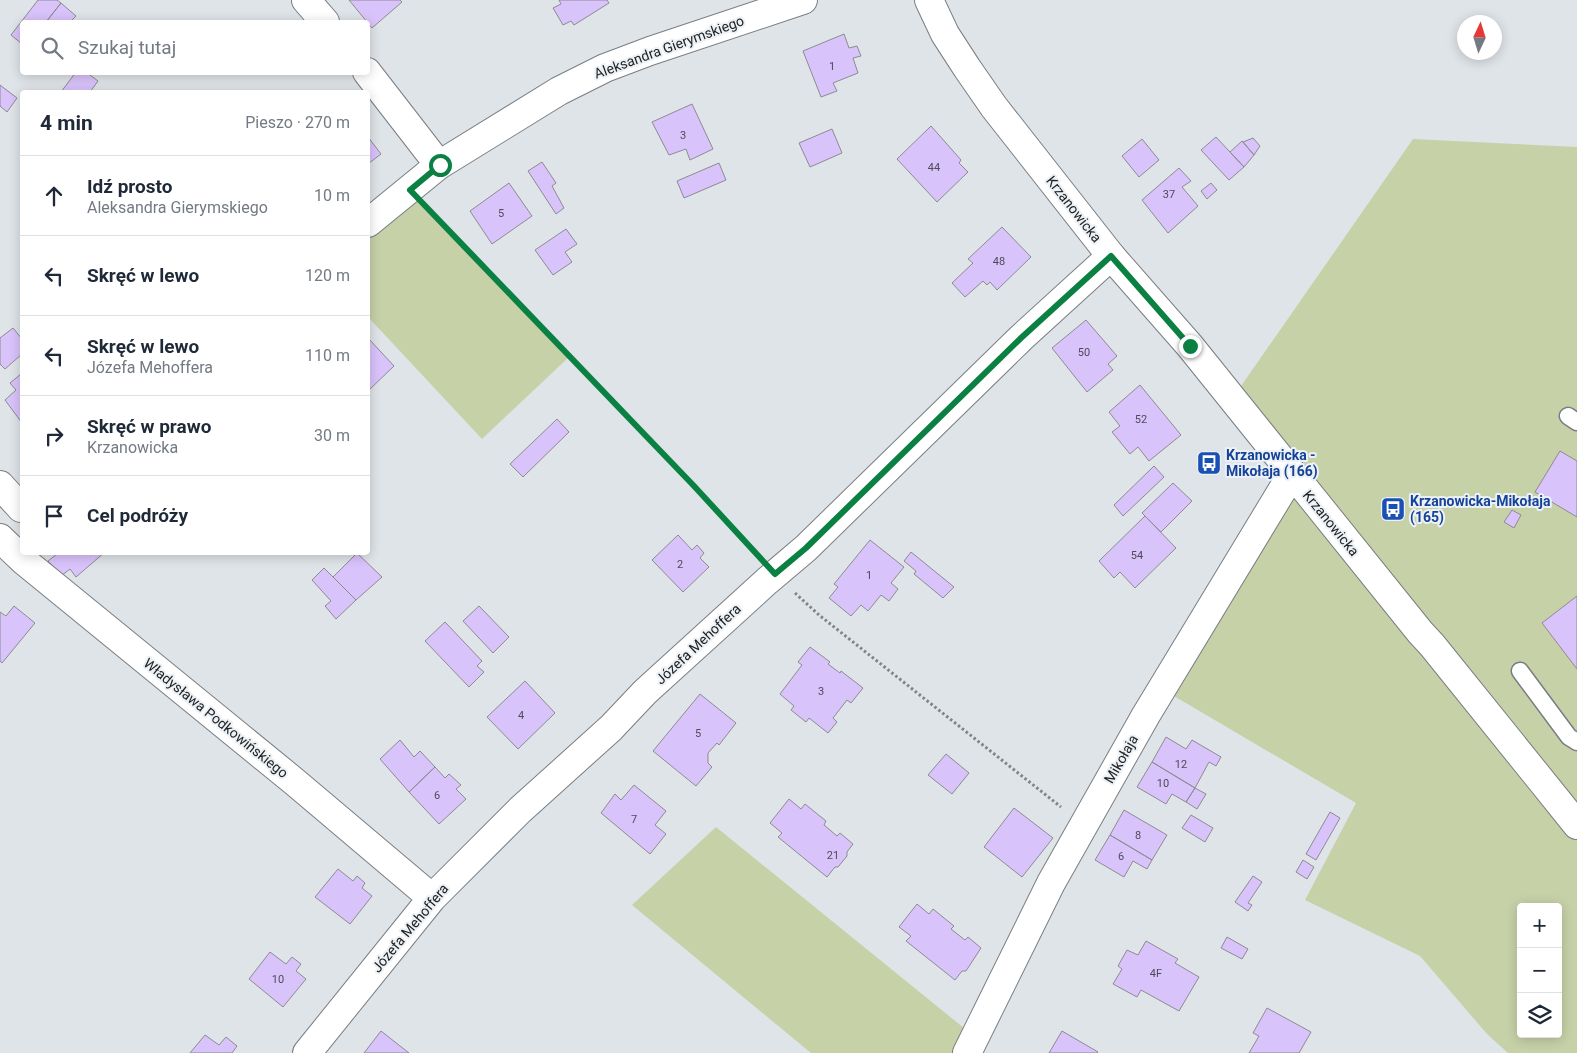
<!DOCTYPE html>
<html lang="pl">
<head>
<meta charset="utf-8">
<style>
	:root { --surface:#fff; --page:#f6f6f7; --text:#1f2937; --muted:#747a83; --line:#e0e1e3 }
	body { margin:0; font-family:Roboto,sans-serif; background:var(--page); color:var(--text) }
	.controls { position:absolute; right:15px; bottom:15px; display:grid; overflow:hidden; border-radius:5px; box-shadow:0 2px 12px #0003 }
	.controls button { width:45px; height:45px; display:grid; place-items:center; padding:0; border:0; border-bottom:1px solid var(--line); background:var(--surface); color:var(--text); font:25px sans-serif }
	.compass { position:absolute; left:1457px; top:15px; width:45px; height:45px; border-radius:50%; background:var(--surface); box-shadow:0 2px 12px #0003; rotate:4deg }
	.stop { position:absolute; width:15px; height:15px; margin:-11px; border:4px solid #0b8043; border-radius:50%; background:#fff }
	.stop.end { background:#0b8043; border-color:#fff; box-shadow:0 1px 5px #0008 }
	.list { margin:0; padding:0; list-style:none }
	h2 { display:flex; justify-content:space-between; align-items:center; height:65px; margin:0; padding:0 20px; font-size:21px }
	h2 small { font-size:16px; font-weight:400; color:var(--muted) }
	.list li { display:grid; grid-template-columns:32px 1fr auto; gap:15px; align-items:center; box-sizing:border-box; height:80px; padding:0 20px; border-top:1px solid var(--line) }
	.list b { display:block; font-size:19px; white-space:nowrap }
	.list p { margin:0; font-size:16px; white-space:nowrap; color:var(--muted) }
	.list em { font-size:16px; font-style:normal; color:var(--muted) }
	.icon { flex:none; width:28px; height:28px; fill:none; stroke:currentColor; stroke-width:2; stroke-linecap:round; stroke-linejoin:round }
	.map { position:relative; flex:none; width:1577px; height:1053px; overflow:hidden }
	.search { position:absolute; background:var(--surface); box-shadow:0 2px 12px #0003; left:20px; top:20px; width:350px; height:55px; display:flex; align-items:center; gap:12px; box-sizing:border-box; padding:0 18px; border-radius:5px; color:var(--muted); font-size:19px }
	.panel { position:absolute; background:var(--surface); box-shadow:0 2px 12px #0003; left:20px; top:90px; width:350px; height:465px; border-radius:5px }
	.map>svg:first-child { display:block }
	.green { fill:#c7d1a8; fill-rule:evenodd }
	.building { fill:#d9c3fb; stroke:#8d8b91 }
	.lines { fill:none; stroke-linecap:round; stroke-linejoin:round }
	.service-casing { stroke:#797e82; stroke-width:19 }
	.minor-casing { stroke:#797e82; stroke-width:30 }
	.tertiary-casing { stroke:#797e82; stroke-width:30 }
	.path { stroke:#808487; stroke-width:3; stroke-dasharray:2.5 2.5; stroke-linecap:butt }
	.service { stroke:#fff; stroke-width:16 }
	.minor { stroke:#fff; stroke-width:28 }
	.tertiary { stroke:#fff; stroke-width:28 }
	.route { stroke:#0b8043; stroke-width:6 }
	.labels { text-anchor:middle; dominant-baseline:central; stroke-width:4; stroke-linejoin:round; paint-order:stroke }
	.number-label { font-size:11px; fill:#4e4a59 }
	.street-label { font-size:14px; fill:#202223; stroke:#ecf1f6 }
	.transit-label { font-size:14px; font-weight:bold; fill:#164399; stroke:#ecf1f6; text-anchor:start }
</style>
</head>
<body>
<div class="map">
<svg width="1577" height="1053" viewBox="0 0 1577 1053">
	<rect width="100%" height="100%" fill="#dfe4e9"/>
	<!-- green -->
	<path class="green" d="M1413,139l164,8v906h-69l-21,-19 -67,-78 -115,-56 51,-97 -194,-114 130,-215 -60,-75zM1521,907h37v127h-37z
		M410,190l159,167 -87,82 -114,-122v-94z
		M716,827l259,210 -8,16h-156l-179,-148z"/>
	<!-- building -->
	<path class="building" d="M38,0h19l4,3 -15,19h-24v22l-11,-9z
		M349,0h51l2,2 -30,26z
		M559,0h48l2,3 -35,22 -3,-4 -8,4 -10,-17 8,-4z
		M61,3l15,13 -6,6h-24z
		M844,34l5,14 8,-2 4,10 -8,2 5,15 -25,10 4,8 -16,6 -18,-46z
		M76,72h10l12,9 -8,11h-29z
		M0,85l17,13 -10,14 -7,-6z
		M692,104l21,45 -23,11 -4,-11 -17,6 -17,-33z
		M931,126l30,34 -2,3 9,9 -31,30 -40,-43z
		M832,129l10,24 -32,14 -11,-24z
		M368,137l13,17 -13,10z
		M1216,137l28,30 -15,13 -28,-30z
		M1253,138l7,8 -6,9 -11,-13z
		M1142,139l17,21 -20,17 -17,-21z
		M1242,141l12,14 -10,12 -14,-15z
		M542,162l14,21 -4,3 12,22 -8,6 -28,-43z
		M719,163l7,17 -42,18 -7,-17z
		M1179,168l12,13 -9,6 16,19 -30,27 -26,-33z
		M509,183l23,33 -40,28 -22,-33z
		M1211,183l6,7 -10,9 -6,-8z
		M1002,227l29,30 -34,33 -7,-8 -3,3 -4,-4 -18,16 -13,-14 21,-20 -5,-4z
		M566,229l11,15 -12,8 7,10 -19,13 -18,-25z
		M1086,320l31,36 -9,8 5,6 -26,22 -35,-44z
		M13,328l9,11v15l-17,15 -5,-5v-26z
		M368,338l26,28 -26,25z
		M21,374l1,1v48l-17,-23 11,-10 -6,-7z
		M1140,385l41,50 -32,26 -11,-14 -8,7 -18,-22 8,-6 -11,-14z
		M557,419l12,13 -46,45 -13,-13z
		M1560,451l17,10v56l-42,-25z
		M1154,466l10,11 -41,39 -9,-11z
		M1173,483l19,18 -31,31 -19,-19z
		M1512,510l9,5 -7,13 -10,-6z
		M1145,516l31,32 -41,40 -15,-16 -6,6 -15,-17z
		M678,535l14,15 5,-5 7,8 -4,5 9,9 -26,25 -31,-32z
		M870,540l34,27 -13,16 7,6 -9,12 -8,-6 -13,16 -7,-6 -10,11 -22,-18 9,-11 -4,-3z
		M55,552h50l-29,25 -6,-8 -9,7 -13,-15 9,-7z
		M911,552l43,35 -11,11 -29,-24 2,-3 -12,-10z
		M357,553l25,24 -26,23 -23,-23z
		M324,568l32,32 -20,19 -11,-13 6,-5 -19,-21z
		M1577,596v73l-35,-46z
		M14,606l21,17 -33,40 -2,-2v-49l6,4z
		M479,606l30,31 -16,16 -30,-32z
		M445,622l37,39 -5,5 7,6 -15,15 -44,-46z
		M810,647l20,15 -2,2 12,9 1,-2 22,17 -12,15 -4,-3 -14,18 4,4 -9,11 -19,-15 -3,4 -15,-12 3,-4 -14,-12 22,-29 -4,-3z
		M525,681l30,32 -37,36 -31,-32z
		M700,694l36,29 -17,22 -2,-2 -9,10v10l4,4 -16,19 -43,-35z
		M1166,737l20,12 6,-9 29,17 -5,9 -7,-4 -14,26 -43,-26z
		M400,740l14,17 6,-6 15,16 -26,25 -29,-33z
		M946,754l23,19 -17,21 -24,-19z
		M1152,762l43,26 -9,14 -14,-8 -6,10 -29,-17z
		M435,767l10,11 4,-4 12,11 -5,4 10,10 -27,25 -30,-32z
		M634,785l32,26 -11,14 11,9 -16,20 -49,-41 14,-19 6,6z
		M1195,788l11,6 -9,15 -11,-7z
		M789,799l12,10 4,-5 21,17 -2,4 13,11 3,-3 13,11 -6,8v4l-9,11h-3l-8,10 -49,-40 4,-4 -12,-10z
		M1014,808l39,30 -31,39 -38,-30z
		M1124,810l43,25 -15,25 -42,-25z
		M1330,812l10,6 -24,42 -10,-6z
		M1191,815l22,13 -8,14 -23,-14z
		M1110,835l42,25 -5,9 -14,-8 -9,16 -29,-17z
		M1303,860l11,7 -7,12 -11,-7z
		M338,869l15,12 4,-5 8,7 -3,5 10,8 -22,28 -35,-27z
		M1253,876l9,6 -14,21 4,2 -4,6 -13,-9z
		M917,904l12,10 4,-5 21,17 -3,3 14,11 3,-3 13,11 -15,23h-4l-7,9 -49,-39 5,-5 -12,-9z
		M1227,937l21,12 -6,10 -21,-11z
		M1146,941l32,18 -3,4 24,14 -20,34 -38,-21 -4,7 -24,-13 9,-15 -4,-3 9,-16 11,5z
		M270,952l16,12 6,-7 9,7 -5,7 10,8 -23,28 -34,-28z
		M1267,1008l44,24 -12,21h-50l10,-17 -6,-3z
		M381,1031l28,22h-45z
		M1062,1031l36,21 -1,1h-48z
		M205,1035l14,10 7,-8 11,9 -5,7h-42z"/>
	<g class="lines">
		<defs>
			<path id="service" d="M1568,416l9,6
				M1520,671l49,66 8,5"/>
			<path id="minor" d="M306,0l19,22
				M367,72l72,93
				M368,223l71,-58 120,-74 46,-23 45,-17 153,-51
				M0,485l21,23
				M0,538l24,23 272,222 136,115
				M307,1053l125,-155 88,-88 91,-82 34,-36 122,-111 39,-33 215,-210 90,-82
				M967,1053l84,-170 95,-168 146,-241"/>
			<path id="tertiary" d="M929,0l16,34 22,34 27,39 117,149 79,90 230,286 12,13 145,180"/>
		</defs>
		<!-- service casing -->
		<use href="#service" class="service-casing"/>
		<!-- minor casing -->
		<use href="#minor" class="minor-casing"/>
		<!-- tertiary casing -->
		<use href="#tertiary" class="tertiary-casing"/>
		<!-- path -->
		<path class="path" d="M429,210l265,276 62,67
			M795,593l24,22 242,192"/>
		<!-- service -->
		<use href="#service" class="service"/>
		<!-- minor -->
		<use href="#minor" class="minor"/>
		<!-- tertiary -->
		<use href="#tertiary" class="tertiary"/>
	</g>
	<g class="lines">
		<!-- route -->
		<path class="route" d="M440,165l-30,25 284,296 81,88 31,-26 215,-210 90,-82 79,90"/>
	</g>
	<!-- icons -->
	<defs>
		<symbol id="bus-square" viewBox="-11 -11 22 22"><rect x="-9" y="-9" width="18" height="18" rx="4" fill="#1a4fb4" stroke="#ecf1f6"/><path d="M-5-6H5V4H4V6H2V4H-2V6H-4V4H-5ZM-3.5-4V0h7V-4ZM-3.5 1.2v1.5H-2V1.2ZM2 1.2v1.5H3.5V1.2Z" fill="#fff"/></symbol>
	</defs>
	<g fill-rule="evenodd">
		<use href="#bus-square" x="1195" y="449" width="28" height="28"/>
		<use href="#bus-square" x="1379" y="495" width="28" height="28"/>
	</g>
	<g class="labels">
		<!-- number labels -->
		<g class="number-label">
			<text x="832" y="66">1</text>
			<text x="683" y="135">3</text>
			<text x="934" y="167">44</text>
			<text x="1169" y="194">37</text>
			<text x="501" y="213">5</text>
			<text x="999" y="261">48</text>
			<text x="1084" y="352">50</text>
			<text x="1141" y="419">52</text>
			<text x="1137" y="555">54</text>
			<text x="680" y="564">2</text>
			<text x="869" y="575">1</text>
			<text x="821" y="691">3</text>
			<text x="521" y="715">4</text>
			<text x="698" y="733">5</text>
			<text x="1181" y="764">12</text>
			<text x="1163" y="783">10</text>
			<text x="437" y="795">6</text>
			<text x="634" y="819">7</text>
			<text x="1138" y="835">8</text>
			<text x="833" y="855">21</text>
			<text x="1121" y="856">6</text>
			<text x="1156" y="973">4F</text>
			<text x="278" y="979">10</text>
		</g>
		<!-- street labels -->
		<g class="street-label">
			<text transform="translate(669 47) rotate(-20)">Aleksandra Gierymskiego</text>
			<text transform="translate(1074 209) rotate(52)">Krzanowicka</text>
			<text transform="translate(1331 523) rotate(51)">Krzanowicka</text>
			<text transform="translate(698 644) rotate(-43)">Józefa Mehoffera</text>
			<text transform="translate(216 718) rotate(39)">Władysława Podkowińskiego</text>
			<text transform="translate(1121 759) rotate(-60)">Mikołaja</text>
			<text transform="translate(410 928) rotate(-50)">Józefa Mehoffera</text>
		</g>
		<!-- transit labels -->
		<g class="transit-label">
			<text x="1226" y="455">Krzanowicka -<tspan x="1226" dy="16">Mikołaja (166)</tspan></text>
			<text x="1410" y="501">Krzanowicka-Mikołaja<tspan x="1410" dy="16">(165)</tspan></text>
		</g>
	</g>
</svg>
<div class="controls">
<button>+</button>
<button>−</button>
<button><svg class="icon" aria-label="layers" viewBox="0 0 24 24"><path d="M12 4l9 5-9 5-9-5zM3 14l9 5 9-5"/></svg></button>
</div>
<svg class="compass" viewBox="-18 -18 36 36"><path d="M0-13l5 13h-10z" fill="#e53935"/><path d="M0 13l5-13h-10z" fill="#747a83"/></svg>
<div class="stop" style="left:440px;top:165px"></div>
<div class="stop end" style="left:1190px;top:346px"></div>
<div class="search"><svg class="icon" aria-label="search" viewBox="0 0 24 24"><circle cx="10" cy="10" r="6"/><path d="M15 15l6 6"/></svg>Szukaj tutaj</div>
<section class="panel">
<h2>4 min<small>Pieszo · 270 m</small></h2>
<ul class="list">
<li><svg class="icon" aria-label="ahead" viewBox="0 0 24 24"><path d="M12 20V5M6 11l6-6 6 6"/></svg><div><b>Idź prosto</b><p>Aleksandra Gierymskiego</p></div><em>10 m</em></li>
<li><svg class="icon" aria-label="left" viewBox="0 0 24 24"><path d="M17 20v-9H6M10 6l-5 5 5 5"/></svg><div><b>Skręć w lewo</b></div><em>120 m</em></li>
<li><svg class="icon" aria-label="left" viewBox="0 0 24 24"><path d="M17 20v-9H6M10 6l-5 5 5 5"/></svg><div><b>Skręć w lewo</b><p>Józefa Mehoffera</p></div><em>110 m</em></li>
<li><svg class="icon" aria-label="right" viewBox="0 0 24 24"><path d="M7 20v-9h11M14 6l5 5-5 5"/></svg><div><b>Skręć w prawo</b><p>Krzanowicka</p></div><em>30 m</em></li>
<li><svg class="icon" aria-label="arrive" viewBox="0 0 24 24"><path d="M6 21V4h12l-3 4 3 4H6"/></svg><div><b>Cel podróży</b></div></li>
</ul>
</section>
</div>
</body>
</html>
